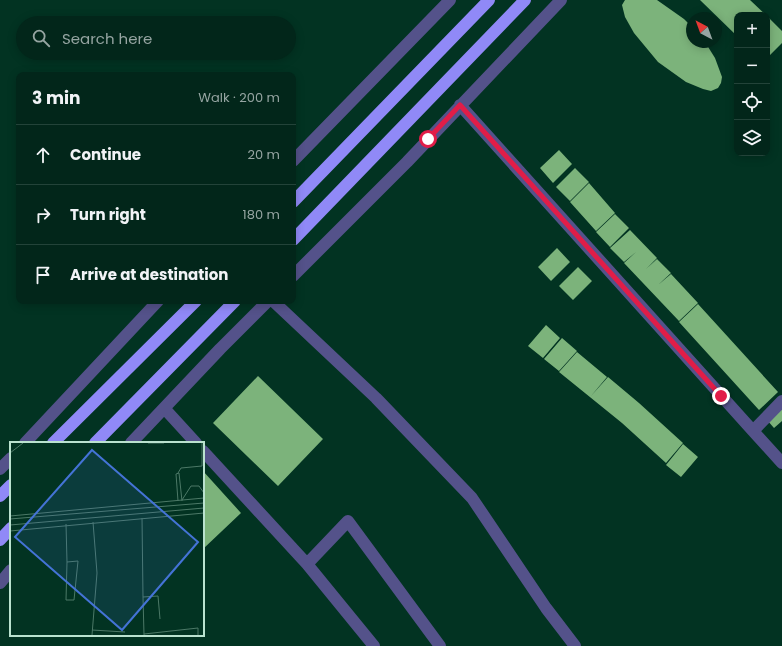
<!DOCTYPE html>
<html lang="en">
<head>
<meta charset="utf-8">
<style>
	:root { --surface:#02261a; --page:#0c2e23; --text:#f1f3f6; --muted:#96a5a2; --line:#234339 }
	body { margin:0; font-family:Poppins,sans-serif; background:var(--page); color:var(--text) }
	.controls { position:absolute; right:12px; top:12px; display:grid; overflow:hidden; border-radius:8px; box-shadow:0 2px 10px #0003 }
	.controls button { width:36px; height:36px; display:grid; place-items:center; padding:0; border:0; border-bottom:1px solid var(--line); background:var(--surface); color:var(--text); font:20px sans-serif }
	.compass { position:absolute; left:686px; top:12px; width:36px; height:36px; border-radius:50%; background:var(--surface); box-shadow:0 2px 10px #0003; rotate:319deg }
	.stop { position:absolute; width:12px; height:12px; margin:-9px; border:3px solid #e11d48; border-radius:50%; background:#fff }
	.stop.end { background:#e11d48; border-color:#fff; box-shadow:0 1px 4px #0008 }
	.list { margin:0; padding:0; list-style:none }
	h2 { display:flex; justify-content:space-between; align-items:center; height:52px; margin:0; padding:0 16px; font-size:17px }
	h2 small { font-size:13px; font-weight:400; color:var(--muted) }
	.list li { display:grid; grid-template-columns:26px 1fr auto; gap:12px; align-items:center; box-sizing:border-box; height:60px; padding:0 16px; border-top:1px solid var(--line) }
	.list b { display:block; font-size:15px; white-space:nowrap }
	.list em { font-size:13px; font-style:normal; color:var(--muted) }
	.icon { flex:none; width:22px; height:22px; fill:none; stroke:currentColor; stroke-width:2; stroke-linecap:round; stroke-linejoin:round }
	.map { position:relative; flex:none; width:782px; height:646px; overflow:hidden }
	.search { position:absolute; background:var(--surface); box-shadow:0 2px 10px #0003; left:16px; top:16px; width:280px; height:44px; display:flex; align-items:center; gap:10px; box-sizing:border-box; padding:0 14px; border-radius:22px; color:var(--muted); font-size:15px }
	.panel { position:absolute; background:var(--surface); box-shadow:0 2px 10px #0003; left:16px; top:72px; width:280px; height:232px; border-radius:8px }
	.map>svg:first-child { display:block }
	.building { fill:#7cb37b }
	.lines { fill:none; stroke-linecap:round; stroke-linejoin:round }
	.minor { stroke:#54528a; stroke-width:12 }
	.highway { stroke:#9089f7; stroke-width:12 }
	.route { stroke:#e11d48; stroke-width:5 }
	.inset-road { fill:none; stroke:#4c7967; stroke-width:1 }
	.view { fill:#4473d6; fill-opacity:0.15; stroke:#4473d6; stroke-width:2 }
	.inset-edge { fill:none; stroke:#bae2cf; stroke-width:2 }
</style>
</head>
<body>
<div class="map">
<svg width="782" height="646" viewBox="0 0 782 646">
	<rect width="100%" height="100%" fill="#023322"/>
	<!-- building -->
	<path class="building" d="M625,0h32l27,19 8,8v15h13l10,16 7,19 -1,6 -3,5 -7,3 -8,-2 -17,-7 -28,-20 -24,-29 -9,-16 -3,-12z
		M700,0h50l16,15h-29v21z
		M767,16l15,15v12l-15,15z
		M559,150l13,14 -19,19 -13,-15z
		M575,168l14,14 -19,19 -14,-14z
		M589,183l26,30 -19,18 -26,-29z
		M615,214l14,14 -19,19 -14,-15z
		M630,230l27,28 -11,11 11,-10 14,14 -13,12 13,-11 27,29 -19,18 -55,-58 12,-11 -12,10 -14,-14z
		M557,248l13,14 -19,19 -13,-14z
		M578,267l14,14 -19,19 -14,-14z
		M698,304l80,88 -19,18 -80,-88z
		M546,325l14,13 -17,20 -15,-12z
		M562,338l15,13 -18,20 -15,-12z
		M577,352l30,25 -16,19 17,-19 31,26 44,40 -17,20 -44,-40 -63,-51z
		M258,376l65,63 -45,47 -65,-63z
		M782,406v15l-8,7 -7,-8z
		M683,444l15,13 -17,20 -15,-12z
		M203,471l38,42 -38,36z"/>
	<g class="lines">
		<!-- minor -->
		<path class="minor" d="M460,105l293,326 29,-30
			M293,161l157,-161
			M293,276l114,-114 154,-162
			M273,301l103,97 96,100 74,110 29,38
			M164,408l32,35
			M753,431l29,32
			M25,443l133,-142
			M131,443l89,-94 48,-48
			M203,451l104,113 67,82
			M0,469l11,-11
			M307,564l41,-43 92,125
			M0,583l11,-13"/>
		<!-- highway -->
		<path class="highway" d="M293,202l196,-202
			M293,240l232,-240
			M53,443l143,-142
			M95,443l140,-142
			M0,496l11,-11
			M0,540l11,-12"/>
	</g>
	<g class="lines">
		<!-- route -->
		<path class="route" d="M428,139l32,-34 261,291"/>
	</g>
	<!-- overview -->
	<g transform="translate(10 442)">
		<rect width="194" height="194" fill="#023322"/>
		<path class="inset-road" d="M138,1h16M0,11l13,-10M168,31l3,-5 21,-2v-23M169,31l3,28M172,58l9,-14h8l5,7M168,59l-2,-27 3,-1M0,74l194,-18M132,76l1,79 15,-1 2,23M0,77l194,-16M56,82l1,38 11,-1 -4,39h-8l1,-38M0,83l194,-17M0,89l194,-18M133,155l1,38M82,188l33,2M134,192l54,-6v7M82,193l5,-62 -4,-51"/>
		<path class="view" d="M82,8l106,92 -76,88 -107,-93z"/>
		<rect width="194" height="194" class="inset-edge"/>
	</g>
</svg>
<div class="controls">
<button>+</button>
<button>−</button>
<button><svg class="icon" aria-label="locate" viewBox="0 0 24 24"><circle cx="12" cy="12" r="6"/><path d="M12 2v4M12 18v4M2 12h4M18 12h4"/></svg></button>
<button><svg class="icon" aria-label="layers" viewBox="0 0 24 24"><path d="M12 4l9 5-9 5-9-5zM3 14l9 5 9-5"/></svg></button>
</div>
<svg class="compass" viewBox="-18 -18 36 36"><path d="M0-13l5 13h-10z" fill="#e53935"/><path d="M0 13l5-13h-10z" fill="#96a5a2"/></svg>
<div class="stop" style="left:428px;top:139px"></div>
<div class="stop end" style="left:721px;top:396px"></div>
<div class="search"><svg class="icon" aria-label="search" viewBox="0 0 24 24"><circle cx="10" cy="10" r="6"/><path d="M15 15l6 6"/></svg>Search here</div>
<section class="panel">
<h2>3 min<small>Walk · 200 m</small></h2>
<ul class="list">
<li><svg class="icon" aria-label="ahead" viewBox="0 0 24 24"><path d="M12 20V5M6 11l6-6 6 6"/></svg><div><b>Continue</b></div><em>20 m</em></li>
<li><svg class="icon" aria-label="right" viewBox="0 0 24 24"><path d="M7 20v-9h11M14 6l5 5-5 5"/></svg><div><b>Turn right</b></div><em>180 m</em></li>
<li><svg class="icon" aria-label="arrive" viewBox="0 0 24 24"><path d="M6 21V4h12l-3 4 3 4H6"/></svg><div><b>Arrive at destination</b></div></li>
</ul>
</section>
</div>
</body>
</html>
